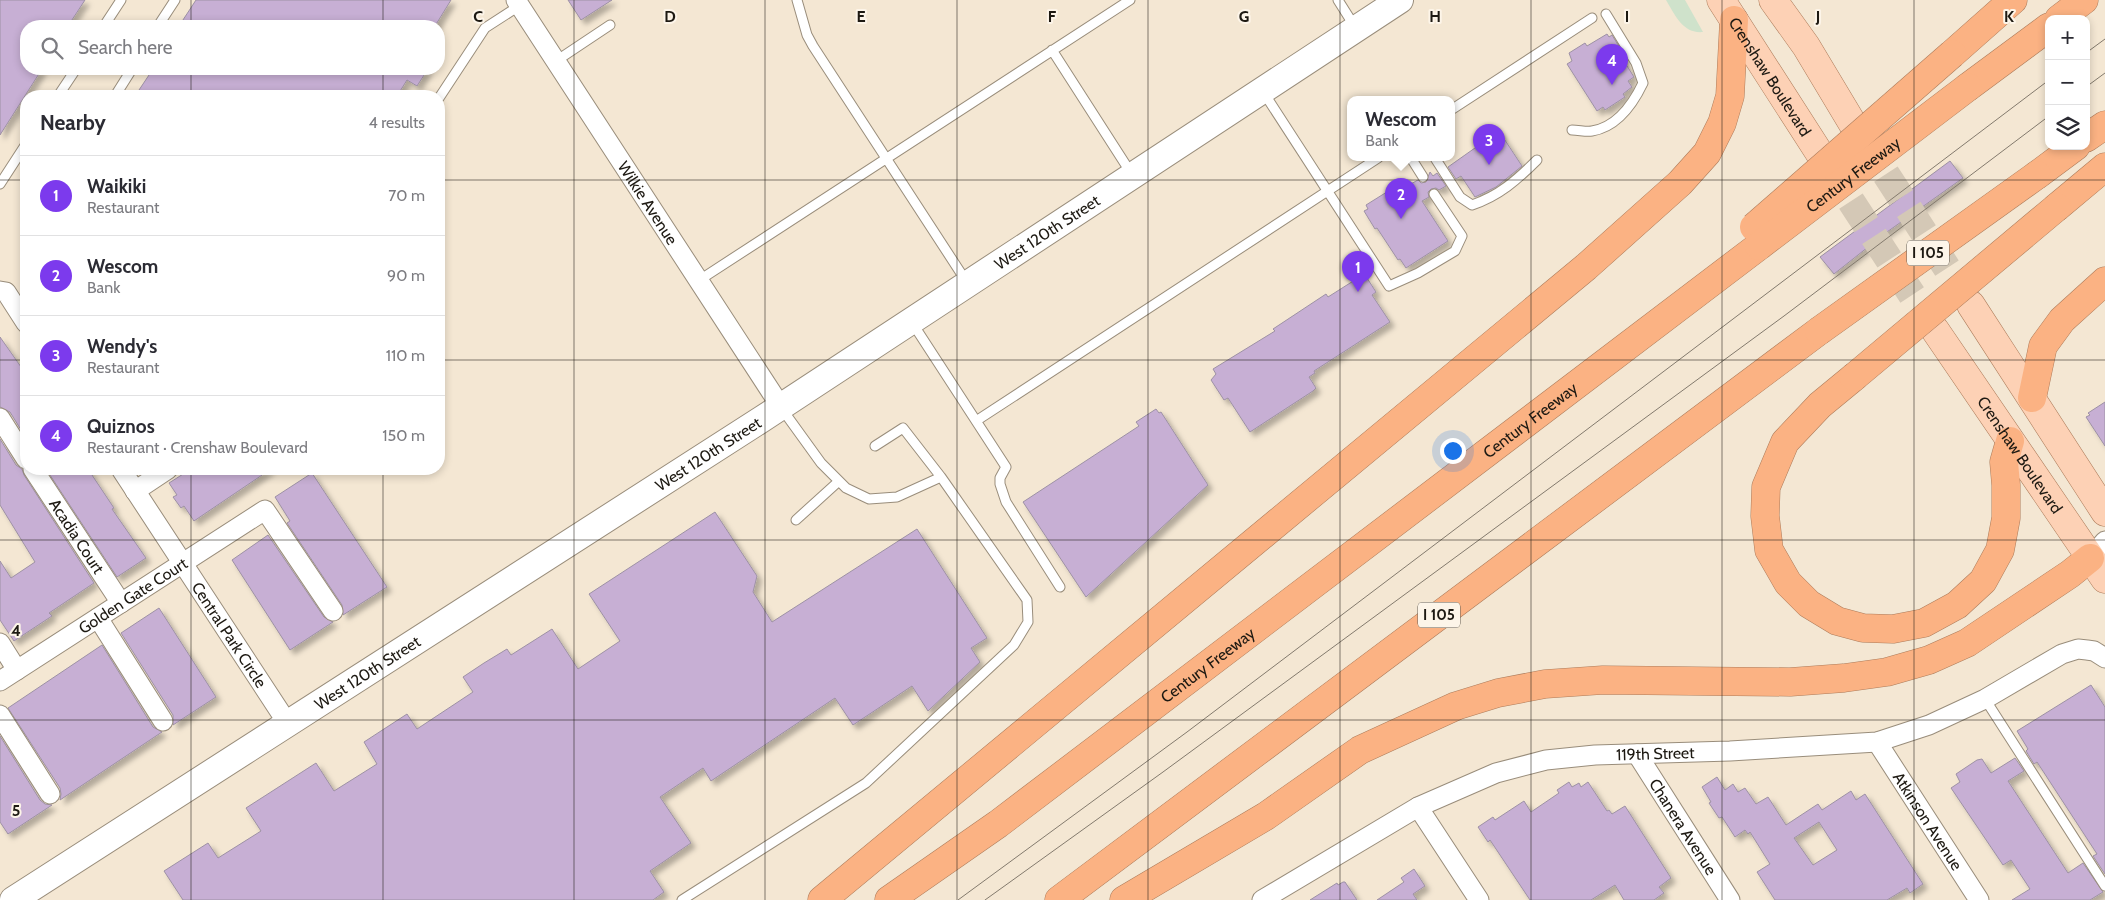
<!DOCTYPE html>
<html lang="en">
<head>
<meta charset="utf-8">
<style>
	:root { --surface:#fff; --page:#f2f2f3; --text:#2b2b33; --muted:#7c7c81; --line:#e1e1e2; --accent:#7c3aed }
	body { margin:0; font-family:Cabin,sans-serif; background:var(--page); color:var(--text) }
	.controls { position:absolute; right:15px; top:15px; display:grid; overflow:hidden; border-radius:10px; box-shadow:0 2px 8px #0003 }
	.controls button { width:45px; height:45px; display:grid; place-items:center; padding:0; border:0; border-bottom:1px solid var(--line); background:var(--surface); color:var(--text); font:25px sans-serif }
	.you { position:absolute; left:1452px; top:450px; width:18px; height:18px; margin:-12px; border:4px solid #fff; border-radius:50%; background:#1a73e8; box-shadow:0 0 0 8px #1a73e833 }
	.badge { display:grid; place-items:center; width:32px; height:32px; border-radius:50%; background:var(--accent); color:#fff; font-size:16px; font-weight:700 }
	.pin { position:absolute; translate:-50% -41px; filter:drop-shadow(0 1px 2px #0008) }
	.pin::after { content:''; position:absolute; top:26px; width:18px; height:15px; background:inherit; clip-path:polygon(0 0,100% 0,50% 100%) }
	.popup { position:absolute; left:1347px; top:96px; width:108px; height:65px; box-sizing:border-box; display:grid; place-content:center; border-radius:10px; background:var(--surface); filter:drop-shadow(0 1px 4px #0005); font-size:16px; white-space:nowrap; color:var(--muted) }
	.popup b { font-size:19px; color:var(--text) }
	.popup::after { content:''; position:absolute; left:50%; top:100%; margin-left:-10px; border:10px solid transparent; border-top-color:var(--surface) }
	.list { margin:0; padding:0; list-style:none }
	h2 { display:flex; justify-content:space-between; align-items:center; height:65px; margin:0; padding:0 20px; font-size:21px }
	h2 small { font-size:16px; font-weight:400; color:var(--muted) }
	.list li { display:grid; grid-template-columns:32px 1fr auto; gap:15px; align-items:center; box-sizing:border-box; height:80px; padding:0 20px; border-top:1px solid var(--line) }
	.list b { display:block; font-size:19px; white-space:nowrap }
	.list p { margin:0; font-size:16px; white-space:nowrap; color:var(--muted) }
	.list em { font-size:16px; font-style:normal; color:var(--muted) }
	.icon { flex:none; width:28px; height:28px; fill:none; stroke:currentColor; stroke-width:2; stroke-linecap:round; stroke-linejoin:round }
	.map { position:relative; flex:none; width:2105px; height:900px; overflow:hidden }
	.search { position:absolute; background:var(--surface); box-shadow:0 2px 8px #0003; left:20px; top:20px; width:425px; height:55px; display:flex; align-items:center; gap:12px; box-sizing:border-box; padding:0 18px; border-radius:20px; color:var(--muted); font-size:19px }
	.panel { position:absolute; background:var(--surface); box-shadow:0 2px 8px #0003; left:20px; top:90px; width:425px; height:385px; border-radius:20px }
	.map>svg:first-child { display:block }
	.green { fill:#cfe2cb }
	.building { fill:#c7afd4; stroke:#9d91a4; fill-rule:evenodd; filter:url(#shadow) }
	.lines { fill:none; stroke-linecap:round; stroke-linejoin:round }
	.primary-tunnel { stroke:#d4c8b6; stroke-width:28; stroke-dasharray:28 14; stroke-linecap:butt }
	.lane-casing { stroke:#998d7b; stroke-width:11 }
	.street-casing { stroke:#998d7b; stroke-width:21 }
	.secondary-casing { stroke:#998d7b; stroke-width:28 }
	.primary-casing { stroke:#ad7c5b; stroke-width:29 }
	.highway-casing { stroke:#ad7c5b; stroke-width:29 }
	.lane { stroke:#fff; stroke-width:9 }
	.street { stroke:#fff; stroke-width:19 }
	.secondary { stroke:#fff; stroke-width:26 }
	.primary { stroke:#fdd1b5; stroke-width:28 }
	.highway { stroke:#fbb283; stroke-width:28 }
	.tram { stroke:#837a6d; stroke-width:1 }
	.highway-bridge-casing { stroke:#ad7c5b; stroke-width:29; stroke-linecap:butt }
	.highway-bridge { stroke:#fbb283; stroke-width:28 }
	.grid { fill:none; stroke:#1d1912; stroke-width:1; stroke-opacity:0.55 }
	.labels { text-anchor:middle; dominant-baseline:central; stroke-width:4; stroke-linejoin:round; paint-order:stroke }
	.shield { fill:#fdf5e9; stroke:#605b52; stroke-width:1 }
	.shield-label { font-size:15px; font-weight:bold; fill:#1d1912 }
	.street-label { font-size:16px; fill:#1d1912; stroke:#fdf5e9 }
	.grid-label { font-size:16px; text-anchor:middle; font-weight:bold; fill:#1d1912; stroke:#fdf5e9; stroke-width:4; stroke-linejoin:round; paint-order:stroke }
</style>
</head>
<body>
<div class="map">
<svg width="2105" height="900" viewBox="0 0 2105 900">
	<defs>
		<filter id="shadow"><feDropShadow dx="4.5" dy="4.5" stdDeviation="2.5" flood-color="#0004"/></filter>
	</defs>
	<rect width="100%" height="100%" fill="#f4e7d3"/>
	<!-- green -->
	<path class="green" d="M1666,0h19l18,32c-20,2 -28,-17 -37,-32z"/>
	<!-- building -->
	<path class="building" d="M0,0h85l-17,26h-42v43h16l-42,66z
		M196,0h255l-16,26h-256z
		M568,0h44l-31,20z
		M1607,34l2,3 3,-2 8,13 -3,2 17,27 -6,4 4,6 -9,7 2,3 -20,13 -2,-3 -6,4 -30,-47 5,-3 -3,-8 16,-10 2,3z
		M153,69h275l-11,17 -10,-6 -10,16h-262z
		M1499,131l23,35 -26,21 -21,10 -14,-21 -5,3 -8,-12z
		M1950,161l13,17 -76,54 -53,42 -14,-17z
		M1430,172l3,4 4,-3 9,13 -7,4 -3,-2 -5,1 -3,3 1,5 -7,4 26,40 -42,27 -6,-9 -2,1 -21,-32 -2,1 -11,-18 4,-2 -2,-4 24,-15 2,3 4,-3v2l22,-12 3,3 5,-1z
		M1358,278l2,4 7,-4 9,14 -4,3 18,27 -76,49 1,2 -6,4 7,11 -3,3 -63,41 -22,-34 -4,2 -13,-20 5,-6 -3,-5 62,-38 -2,-2 53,-35 2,3z
		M0,337l26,37v64l-16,-26 -10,-5z
		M2105,402v44l-19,-29 4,-2 -2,-2z
		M1156,409l3,4 2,-1 47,73 -122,112 -63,-95 116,-76 -3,-4z
		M0,439l16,26 6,4 2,6 70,108 -45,30 3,3 -38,25 -14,-21v-59l11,17 24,-16 -35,-57z
		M46,469h42l26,39 -2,1 34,49 -29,19z
		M191,469h80l-77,52 -10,-15 -3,2 -8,-11 4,-2 -8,-12z
		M312,473l75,114 -44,28 -1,-10 -55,-82 3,-2 -15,-24z
		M715,512l42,64 -4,16 19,30 145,-93 70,109 -16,10 9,14 -52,49 -16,-25 -59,39 -18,-27 -124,83 -8,-13 -43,29 31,46 -41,28 14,21 -11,8h-470l-19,-29 44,-28 10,15 43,-27 -15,-23 70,-45 18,28 43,-27 -13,-22 43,-28 10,15 56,-37 -10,-15 21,-14 23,-14 4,6 41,-26 26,40 42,-28 -31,-47z
		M268,535l56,82 9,5 -43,28 -58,-90z
		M159,608l57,89 -43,28v-10l-52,-82z
		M102,645l51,82 9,5 -102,68 1,-6 -1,-6 -52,-80z
		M2091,685l14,22v167l-12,-18 4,-2 -60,-92 -3,2 -8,-13 2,-2 -11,-18z
		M0,736l40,64 5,4 7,1 -44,29 -8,-12z
		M2015,758l9,13 -16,10 60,92 15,-10 20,29 -13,8h-78l18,-11 -19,-29 -8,5 -52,-77 9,-6 -4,-8 21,-14 5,-1 9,14z
		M1717,777l8,13 8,-6 5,8 7,-4 11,16 12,-7 18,28 32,-21 4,6 29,-19 5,9 9,-6 58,90 -13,9 -3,-5 -20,12h-112l-18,-28 13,-8 -20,-32 -2,2 -3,-4 -10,7 -13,-20 -3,1 -10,-15 2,-1 -9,-15zM1819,822l18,28 -24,15 -19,-27z
		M1569,782l3,5 7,-4 2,4 7,-5 19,29 2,-1 3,4 13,-8 46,72 -12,9 5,6 -10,7h-30l-9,-15 -24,15h-61l-40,-60 -2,2 -10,-15 15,-10 2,3 29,-19 7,11 28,-19 -2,-3z
		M1414,869l11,17 -12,8 4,6h-40l27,-18 -3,-4z
		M1343,882h2l12,18h-47l27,-17 1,2z"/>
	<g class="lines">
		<!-- primary-tunnel -->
		<path class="primary-tunnel" d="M1863,139l108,166
			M1828,166l107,164"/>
		<defs>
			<path id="lane" d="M797,0l10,35 6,11 153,235
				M1338,0l17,27
				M104,26l17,-26
				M158,26l17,-26
				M1052,50l79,123
				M556,61l54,-36
				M1264,93l125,193 29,-13 37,-22 7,-15 -28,-42
				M58,96l18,-27
				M115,96l17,-27
				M439,98l46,-70 34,-22
				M1451,110l141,-92
				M1572,130c7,0 14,2 20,1 25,-4 41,-27 51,-48l-7,-20 -30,-49
				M1411,158l12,19
				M1435,158l25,39 12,8c27,-9 45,-25 65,-45
				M0,184l26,-40
				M698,281l432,-281
				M913,324l93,143 -6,11v6l6,18 54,85
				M976,421l402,-263
				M875,446l28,-18 38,49
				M796,520l43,-39
				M1985,699l120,187
				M682,900l184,-117 148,-138 14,-23 -1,-22 -86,-123 -44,20 -28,2 -23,-11 -25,-25 -39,-54"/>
			<g id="street">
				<path id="s1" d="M516,0l265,407"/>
				<path d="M0,291l6,1 20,31"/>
				<path d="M0,418l26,41"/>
				<path id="s2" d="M33,469l88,134"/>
				<path id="s3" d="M121,469l167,255"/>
				<path d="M135,491l33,-22"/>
				<path d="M2090,558l15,-17"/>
				<path d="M98,618l65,103"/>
				<path d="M0,643l17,27"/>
				<path id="s4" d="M0,681l265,-171 68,101"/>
				<path d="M0,715l50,79"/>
				<path id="s5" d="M1877,742l102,158"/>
				<path id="s6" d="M1637,754l93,146"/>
				<path d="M1418,807l61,93"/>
				<path id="s7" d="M1262,900l156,-93 78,-34 50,-13 49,-5 135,-4 147,-9 52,-17 56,-26 77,-45 16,-5 9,1 7,1 11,7"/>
			</g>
			<g id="secondary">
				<path id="s8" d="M13,900l749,-481 638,-419"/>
			</g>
			<g id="primary">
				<path id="s9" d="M1721,0l99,154"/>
				<path d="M1773,0l33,46 48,80"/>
				<path d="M1971,305l134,207"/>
				<path id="s10" d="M1935,330l170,249"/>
			</g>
			<g id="highway">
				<path d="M2059,19l25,-19"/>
				<path d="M1952,54l61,-54"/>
				<path d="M1968,87l81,-60"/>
				<path d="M2086,138l19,-13"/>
				<path d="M2037,175l39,-29"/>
				<path d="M2057,207l48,-40"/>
				<path d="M1854,377l-34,28 -35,37 -19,45 -1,29 4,34 19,33 21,21 28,17 26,7 30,1 31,-6 33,-18 26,-24 17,-31 6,-32v-33l-2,-23 6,-21"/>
				<path d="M2032,398l11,-52 19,-26 43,-39"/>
				<path d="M822,900l764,-633 94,-84 27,-30 15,-30 8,-27 4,-76"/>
				<path id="s11" d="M889,900l109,-76 761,-578"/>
				<path d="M1059,900l760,-569"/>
				<path d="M1124,900l142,-84 94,-66 96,-44 42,-13 47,-9 58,-4 187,2 54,-4 43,-6 42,-12 38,-17 103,-69 20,-16"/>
			</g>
		</defs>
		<!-- lane casing -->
		<use href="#lane" class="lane-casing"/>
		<!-- street casing -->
		<use href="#street" class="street-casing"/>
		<!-- secondary casing -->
		<use href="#secondary" class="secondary-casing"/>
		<!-- primary casing -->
		<use href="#primary" class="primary-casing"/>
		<!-- highway casing -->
		<use href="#highway" class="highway-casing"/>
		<!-- lane -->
		<use href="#lane" class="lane"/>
		<!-- street -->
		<use href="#street" class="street"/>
		<!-- secondary -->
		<use href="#secondary" class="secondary"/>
		<!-- primary -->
		<use href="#primary" class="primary"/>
		<!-- highway -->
		<use href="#highway" class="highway"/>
		<!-- tram -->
		<path class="tram" d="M2086,53l19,-14
			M2086,87l19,-14
			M958,900l229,-168 862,-652
			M985,900l178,-128 621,-456 265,-200"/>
		<defs>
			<g id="highway-bridge">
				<path d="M1754,227l198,-173"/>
				<path id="s12" d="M1759,246l209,-159"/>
				<path d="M1819,331l218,-156"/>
				<path d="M1854,377l203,-170"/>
			</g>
		</defs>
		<!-- highway-bridge casing -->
		<use href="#highway-bridge" class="highway-bridge-casing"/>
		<!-- highway-bridge -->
		<use href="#highway-bridge" class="highway-bridge"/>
	</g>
	<!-- grid -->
	<path class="grid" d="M191,0v26M383,0v26M574,0v900M765,0v900M957,0v900M1148,0v900M1340,0v900M1531,0v900M1722,0v900M1914,0v900M191,69v27M383,69v27M0,180h26M439,180h1666M0,360h26M439,360h1666M191,469v431M383,469v431M0,540h2105M0,720h2105"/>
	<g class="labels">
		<!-- shield labels -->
		<g class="shield">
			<rect x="1907" y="240.5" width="42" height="25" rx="4"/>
			<rect x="1418" y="602.5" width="42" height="25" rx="4"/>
		</g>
		<g class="shield-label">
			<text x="1928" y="253">I 105</text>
			<text x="1439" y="615">I 105</text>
		</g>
		<!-- street labels -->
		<g class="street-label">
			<text stroke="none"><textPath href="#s9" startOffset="91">Crenshaw Boulevard</textPath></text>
			<text stroke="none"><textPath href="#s12" startOffset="118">Century Freeway</textPath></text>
			<text stroke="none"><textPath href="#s1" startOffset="242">Wilkie Avenue</textPath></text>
			<text stroke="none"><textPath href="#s8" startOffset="1231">West 120th Street</textPath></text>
			<text stroke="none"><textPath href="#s11" startOffset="801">Century Freeway</textPath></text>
			<text stroke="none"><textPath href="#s8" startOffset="826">West 120th Street</textPath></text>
			<text stroke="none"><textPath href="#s10" startOffset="151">Crenshaw Boulevard</textPath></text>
			<text stroke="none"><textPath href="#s2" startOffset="80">Acadia Court</textPath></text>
			<text stroke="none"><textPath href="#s4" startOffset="158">Golden Gate Court</textPath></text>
			<text stroke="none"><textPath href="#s3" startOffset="198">Central Park Circle</textPath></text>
			<text stroke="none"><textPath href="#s11" startOffset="396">Century Freeway</textPath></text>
			<text stroke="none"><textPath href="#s8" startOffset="421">West 120th Street</textPath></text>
			<text stroke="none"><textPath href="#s7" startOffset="428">119th Street</textPath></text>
			<text stroke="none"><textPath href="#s5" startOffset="94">Atkinson Avenue</textPath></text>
			<text stroke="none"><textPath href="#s6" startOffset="86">Chanera Avenue</textPath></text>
		</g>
	</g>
	<g class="grid-label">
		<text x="478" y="22">C</text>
		<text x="670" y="22">D</text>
		<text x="861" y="22">E</text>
		<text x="1052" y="22">F</text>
		<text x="1244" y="22">G</text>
		<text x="1435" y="22">H</text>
		<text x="1627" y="22">I</text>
		<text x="1818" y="22">J</text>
		<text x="2009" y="22">K</text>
		<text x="16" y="636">4</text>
		<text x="16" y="816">5</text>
	</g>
</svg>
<div class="controls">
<button>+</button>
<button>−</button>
<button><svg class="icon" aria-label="layers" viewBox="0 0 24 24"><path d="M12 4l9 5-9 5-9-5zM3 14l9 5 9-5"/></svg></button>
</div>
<div class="you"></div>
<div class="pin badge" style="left:1358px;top:292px">1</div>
<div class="pin badge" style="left:1401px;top:219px">2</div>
<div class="popup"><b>Wescom</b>Bank</div>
<div class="pin badge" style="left:1489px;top:165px">3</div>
<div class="pin badge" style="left:1612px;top:85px">4</div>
<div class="search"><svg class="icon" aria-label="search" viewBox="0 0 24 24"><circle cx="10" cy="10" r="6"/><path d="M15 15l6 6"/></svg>Search here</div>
<section class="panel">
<h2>Nearby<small>4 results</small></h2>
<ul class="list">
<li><span class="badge">1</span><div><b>Waikiki</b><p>Restaurant</p></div><em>70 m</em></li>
<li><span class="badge">2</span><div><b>Wescom</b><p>Bank</p></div><em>90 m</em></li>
<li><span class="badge">3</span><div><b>Wendy's</b><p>Restaurant</p></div><em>110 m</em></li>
<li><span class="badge">4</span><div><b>Quiznos</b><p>Restaurant · Crenshaw Boulevard</p></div><em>150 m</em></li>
</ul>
</section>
</div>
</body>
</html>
